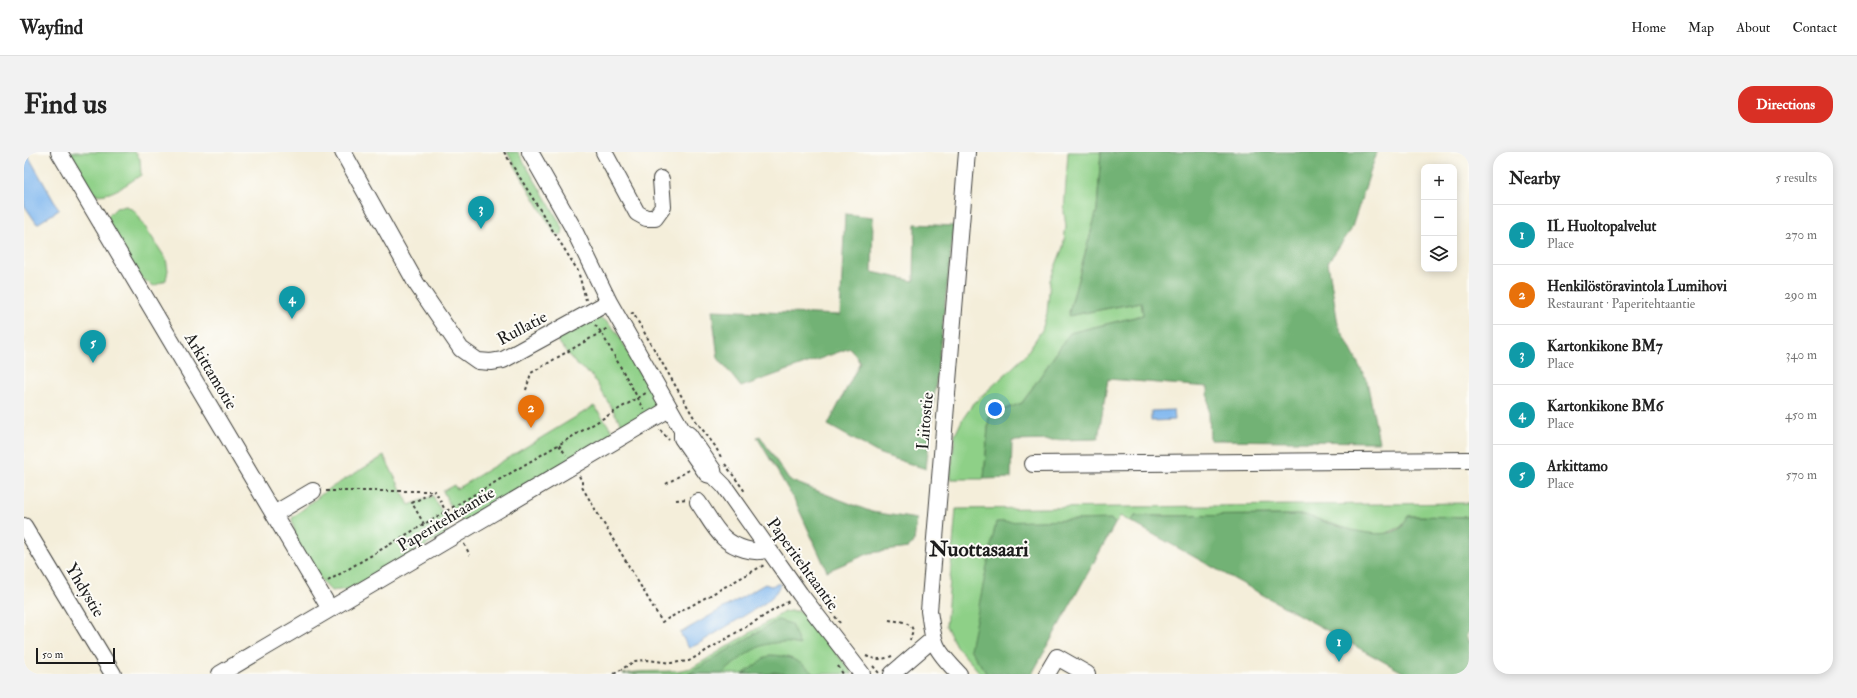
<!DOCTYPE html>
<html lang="en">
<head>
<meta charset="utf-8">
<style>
	:root { --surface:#fff; --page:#f2f2f2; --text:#222; --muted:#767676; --line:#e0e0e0; --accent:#d93025 }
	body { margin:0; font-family:"IM FELL Double Pica",serif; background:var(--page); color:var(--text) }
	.controls { position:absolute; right:12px; top:12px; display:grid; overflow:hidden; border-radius:8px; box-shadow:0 2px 10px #0003 }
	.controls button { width:36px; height:36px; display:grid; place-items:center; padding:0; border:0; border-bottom:1px solid var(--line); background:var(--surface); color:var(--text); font:20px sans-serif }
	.scale { position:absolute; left:12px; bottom:10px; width:79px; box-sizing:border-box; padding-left:4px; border:2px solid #1c1c1c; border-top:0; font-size:11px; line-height:14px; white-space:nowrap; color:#1c1c1c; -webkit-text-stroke:3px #fdfcf7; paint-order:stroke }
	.you { position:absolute; left:971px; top:257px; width:14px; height:14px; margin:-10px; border:3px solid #fff; border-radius:50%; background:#1a73e8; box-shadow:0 0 0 6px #1a73e833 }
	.badge { display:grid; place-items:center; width:26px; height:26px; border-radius:50%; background:var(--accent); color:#fff; font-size:13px; font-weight:700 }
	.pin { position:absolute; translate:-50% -33px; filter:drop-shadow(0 1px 2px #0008) }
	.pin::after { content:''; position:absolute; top:21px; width:14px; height:12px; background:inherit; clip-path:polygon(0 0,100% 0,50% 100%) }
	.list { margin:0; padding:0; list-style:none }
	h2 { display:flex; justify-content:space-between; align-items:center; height:52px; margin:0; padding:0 16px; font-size:17px }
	h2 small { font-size:13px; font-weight:400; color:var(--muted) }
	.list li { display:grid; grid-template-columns:26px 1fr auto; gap:12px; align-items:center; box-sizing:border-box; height:60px; padding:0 16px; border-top:1px solid var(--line) }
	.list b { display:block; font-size:15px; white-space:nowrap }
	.list p { margin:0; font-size:13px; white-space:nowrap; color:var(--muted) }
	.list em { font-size:13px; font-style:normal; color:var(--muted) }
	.icon { flex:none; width:22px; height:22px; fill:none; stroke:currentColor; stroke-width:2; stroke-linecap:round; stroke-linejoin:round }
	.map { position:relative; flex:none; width:1445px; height:522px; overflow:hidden; border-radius:16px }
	header { display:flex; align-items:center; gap:24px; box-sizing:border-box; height:56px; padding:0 20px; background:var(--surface); border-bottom:1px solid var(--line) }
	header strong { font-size:19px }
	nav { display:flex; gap:22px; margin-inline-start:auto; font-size:14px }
	.intro { display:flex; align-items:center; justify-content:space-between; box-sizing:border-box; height:96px; padding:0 24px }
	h1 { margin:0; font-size:28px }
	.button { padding:10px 18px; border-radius:16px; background:var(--accent); color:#fff; font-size:14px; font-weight:700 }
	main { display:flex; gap:24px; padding:0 24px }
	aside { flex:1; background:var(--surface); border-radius:16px; box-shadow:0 2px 10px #0003 }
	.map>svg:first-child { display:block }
	.green { fill:#8ed087; stroke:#557652 }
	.forest { fill:#72b274; stroke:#476748 }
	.water { fill:#80b7ef; stroke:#4e6a86 }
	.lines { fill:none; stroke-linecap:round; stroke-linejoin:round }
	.minor-casing { stroke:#3c3c38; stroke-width:18 }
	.path { stroke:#3c3c38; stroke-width:2; stroke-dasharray:3 3; stroke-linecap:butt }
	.minor { stroke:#fff; stroke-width:16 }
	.labels { text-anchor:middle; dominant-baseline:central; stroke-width:4; stroke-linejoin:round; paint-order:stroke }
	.street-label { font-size:17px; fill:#1c1c1c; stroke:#fdfcf7 }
	.district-label { font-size:21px; font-weight:bold; fill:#1c1c1c; stroke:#fdfcf7 }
</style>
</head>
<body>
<header>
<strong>Wayfind</strong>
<nav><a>Home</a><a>Map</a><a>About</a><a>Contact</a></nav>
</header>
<div class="intro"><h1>Find us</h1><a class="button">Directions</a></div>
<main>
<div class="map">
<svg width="1445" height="522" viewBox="0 0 1445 522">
	<rect width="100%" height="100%" fill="#fdfcf7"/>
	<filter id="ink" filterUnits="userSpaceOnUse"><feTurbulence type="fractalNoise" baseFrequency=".025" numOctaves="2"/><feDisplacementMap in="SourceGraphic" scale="8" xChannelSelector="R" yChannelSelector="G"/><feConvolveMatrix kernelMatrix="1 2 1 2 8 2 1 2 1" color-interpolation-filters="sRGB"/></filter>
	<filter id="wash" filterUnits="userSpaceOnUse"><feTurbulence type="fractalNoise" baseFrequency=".012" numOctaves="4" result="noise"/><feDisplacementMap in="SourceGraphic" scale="16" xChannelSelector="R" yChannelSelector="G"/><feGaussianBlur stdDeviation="0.9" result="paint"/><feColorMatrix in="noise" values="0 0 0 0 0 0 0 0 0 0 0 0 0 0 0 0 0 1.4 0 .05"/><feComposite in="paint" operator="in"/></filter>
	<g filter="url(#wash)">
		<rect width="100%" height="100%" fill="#f4eeda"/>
		<!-- green -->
		<path class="green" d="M43,0h68l5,7 1,16c-13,8 -41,31 -55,13 -8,-9 -13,-25 -19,-36z
			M483,0h11l45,76 -1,7 -7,-1z
			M1044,0h33l-4,58 -29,106 73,-14 2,13 -73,18 -48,70 -33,12 -5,64h-34l5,-44 7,-15 11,-16 51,-47 18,-27 5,-17 3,-33 13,-33 3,-21 -2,-14z
			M102,54l9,5 31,48 2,11 -2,10 -12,6 -13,-8 -31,-50 -2,-12 8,-8z
			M573,165l10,4 8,9 40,67c-1,20 -16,22 -32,30l-30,-50 -18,-14 -18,-23 2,-5z
			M570,254l20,27 -145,89 -13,-3 -13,-28 11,-6 2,4z
			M360,304l25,49 24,-9 13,24v14l-96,55 -19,2c-18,-19 -37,-47 -39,-73l35,-28z
			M1445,351v14l-61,-1 -7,11 -17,7 -24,-1 -55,-18 -170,1 -4,6 -11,-6 -5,8 -4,-5 -141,130 17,25h-6l-25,-28 -10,-20 10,-117z
			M766,459h9l7,4 47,59h-230c23,-5 46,0 69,-6l92,-56z"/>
		<!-- forest -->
		<path class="forest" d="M1077,0h276l-26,78 -23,32 10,62 29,57 12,61 -169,-2 -2,-53 -100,-8 -10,60 -86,2 -1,37 -27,1 5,-64 33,-12 48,-70 73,-18 -2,-13 -73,14 29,-106z
			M821,62l28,3 -1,55 42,9 1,-57 39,2 -28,243 -46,-15 -52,-29 32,-63 -10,-14 -109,39 -23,-29 -6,-48 128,5z
			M736,284l29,44 83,32 45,7 -3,22 -6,7 -38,5 -43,18 -31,-68 -39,-66z
			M1281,363c22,7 76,30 97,12 2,-3 4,-8 6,-11l61,1v114l-3,5 3,7v31h-63l-275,-152 4,-6z
			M1087,367l4,5 -83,150h-45l-17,-25 26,-127z
			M754,468l13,4 9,21c-36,-9 -52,7 -78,29h-34z
			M745,503c21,0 30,6 46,19h-31l-10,-2 -6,2h-25z"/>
		<!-- water -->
		<path class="water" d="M0,0h2l33,58 -22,14 -13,-19z
			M1150,258l1,10 -24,1v-10z
			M756,431l1,2 -8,11 -8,7 -67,41 -9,4 -9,-15 85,-49 6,2z"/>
	</g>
	<g filter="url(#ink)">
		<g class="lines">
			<defs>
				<path id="minor" d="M35,0l271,457
					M319,0l73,131 45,66 17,12 13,1 12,-2 106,-58 73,128
					M506,0l42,74 37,76
					M580,0l33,61 9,5h9l8,-11 -2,-28
					M658,278l7,5 24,35 1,6 -7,-2 -25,-36z
					M1009,312l436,-4
					M690,324l10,10 76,108 62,80
					M674,350c8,11 16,27 26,36 10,9 31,17 43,11
					M250,362l39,-23
					M0,374l89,148
					M196,522l449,-265
					M868,522l41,-35
					M935,522c-25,-26 -25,-28 -30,-63l38,-459
					M1023,522l10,-17 30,17"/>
			</defs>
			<!-- minor casing -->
			<use href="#minor" class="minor-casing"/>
			<!-- path -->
			<path class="path" d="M480,0l74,119 8,29
				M607,162l2,-1 63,108 19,25 7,13
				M571,173l6,7 43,77
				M502,238l5,-17 77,-45
				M636,278l9,10
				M535,293l7,10
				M701,312l21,29
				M555,324l3,5v6l80,135 102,-57
				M642,332l23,-14
				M302,339h107
				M652,348l11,-1
				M400,372l-12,-21 23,-12 17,32
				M440,392l6,11
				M782,426l34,45
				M304,429l318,-188
				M865,468l15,2 7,4 2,4 -3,10
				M842,504c9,4 17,4 26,0
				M814,514l5,8
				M849,514l6,7
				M590,522l21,-13 13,-1 23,3 18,-2 100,-60"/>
			<!-- minor -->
			<use href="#minor" class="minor"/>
		</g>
	</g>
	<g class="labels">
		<!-- street labels -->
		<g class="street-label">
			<text transform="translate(498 176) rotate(-28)">Rullatie</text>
			<text transform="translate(187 219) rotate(59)">Arkittamotie</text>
			<text transform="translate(901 269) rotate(-85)">Liitostie</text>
			<text transform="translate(422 367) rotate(-31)">Paperitehtaantie</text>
			<text transform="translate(779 412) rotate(54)">Paperitehtaantie</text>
			<text transform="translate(61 438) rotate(59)">Yhdystie</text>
		</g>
		<!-- district labels -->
		<g class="district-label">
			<text x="955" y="397">Nuottasaari</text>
		</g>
	</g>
</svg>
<div class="controls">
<button>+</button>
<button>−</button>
<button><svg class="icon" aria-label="layers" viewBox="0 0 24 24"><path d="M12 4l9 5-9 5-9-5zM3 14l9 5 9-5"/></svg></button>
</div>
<div class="scale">50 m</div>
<div class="you"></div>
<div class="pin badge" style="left:1315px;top:510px;background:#0f9aa8">1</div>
<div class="pin badge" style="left:507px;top:276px;background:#e8710a">2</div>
<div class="pin badge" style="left:457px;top:77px;background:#0f9aa8">3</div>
<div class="pin badge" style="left:268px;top:167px;background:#0f9aa8">4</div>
<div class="pin badge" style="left:69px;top:211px;background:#0f9aa8">5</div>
</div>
<aside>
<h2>Nearby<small>5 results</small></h2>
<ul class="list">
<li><span class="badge" style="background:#0f9aa8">1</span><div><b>IL Huoltopalvelut</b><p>Place</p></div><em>270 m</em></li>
<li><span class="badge" style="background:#e8710a">2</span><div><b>Henkilöstöravintola Lumihovi</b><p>Restaurant · Paperitehtaantie</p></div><em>290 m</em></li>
<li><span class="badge" style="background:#0f9aa8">3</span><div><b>Kartonkikone BM7</b><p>Place</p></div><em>340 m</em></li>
<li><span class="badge" style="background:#0f9aa8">4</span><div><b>Kartonkikone BM6</b><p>Place</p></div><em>450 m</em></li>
<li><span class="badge" style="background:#0f9aa8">5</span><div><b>Arkittamo</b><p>Place</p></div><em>570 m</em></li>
</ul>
</aside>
</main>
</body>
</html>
